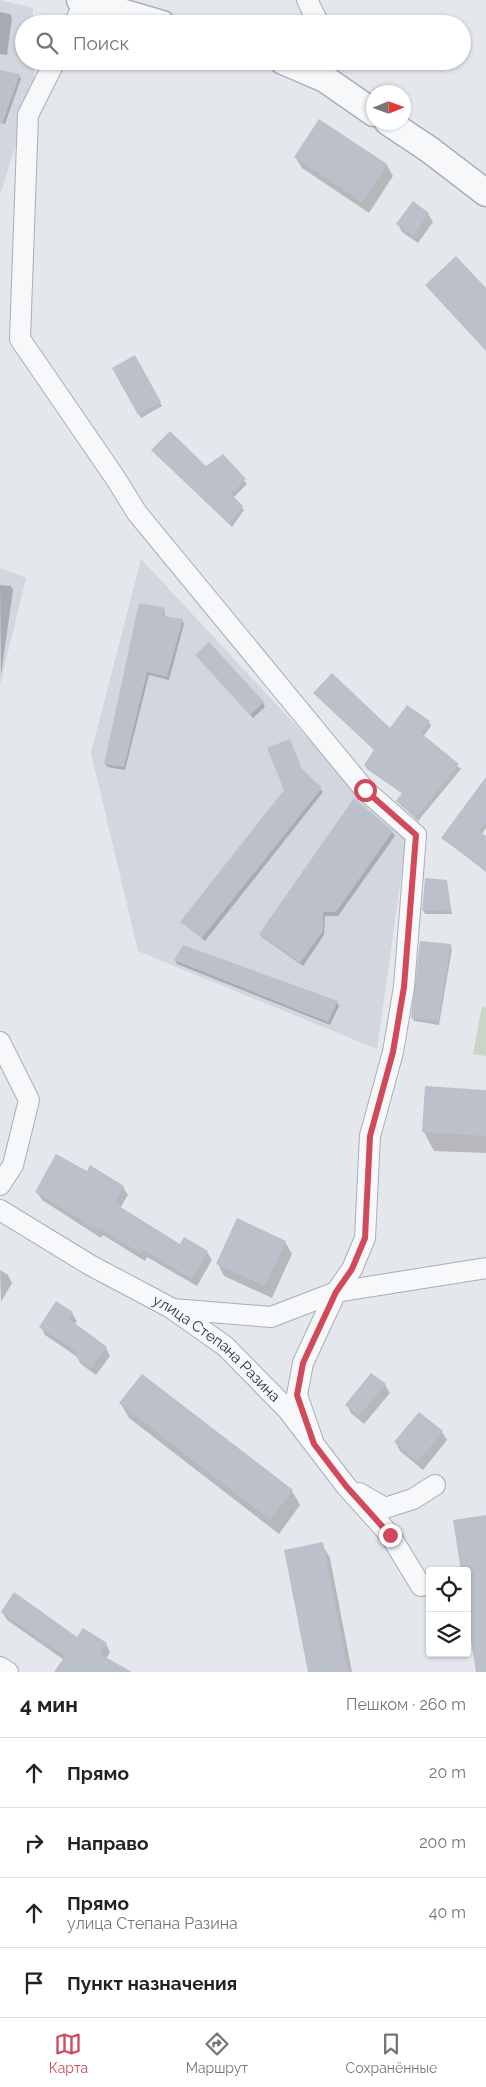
<!DOCTYPE html>
<html lang="ru">
<head>
<meta charset="utf-8">
<style>
	:root { --surface:#fff; --page:#f2f2f2; --text:#222; --muted:#767676; --line:#e0e0e0; --accent:#d1495b }
	body { margin:0; font-family:Raleway,sans-serif; background:var(--page); color:var(--text) }
	.controls { position:absolute; right:15px; bottom:15px; display:grid; overflow:hidden; border-radius:5px; box-shadow:0 1px 4px #0004 }
	.controls button { width:45px; height:45px; display:grid; place-items:center; padding:0; border:0; border-bottom:1px solid var(--line); background:var(--surface); color:var(--text); font:25px sans-serif }
	.compass { position:absolute; left:366px; top:85px; width:45px; height:45px; border-radius:50%; background:var(--surface); box-shadow:0 1px 4px #0004; rotate:89deg }
	.stop { position:absolute; width:15px; height:15px; margin:-11px; border:4px solid #d1495b; border-radius:50%; background:#fff }
	.stop.end { background:#d1495b; border-color:#fff; box-shadow:0 1px 5px #0008 }
	.list { margin:0; padding:0; list-style:none }
	h2 { display:flex; justify-content:space-between; align-items:center; height:65px; margin:0; padding:0 20px; font-size:21px }
	h2 small { font-size:16px; font-weight:400; color:var(--muted) }
	.list li { display:grid; grid-template-columns:32px 1fr auto; gap:15px; align-items:center; box-sizing:border-box; height:70px; padding:0 20px; border-top:1px solid var(--line) }
	.list b { display:block; font-size:19px; white-space:nowrap }
	.list p { margin:0; font-size:16px; white-space:nowrap; color:var(--muted) }
	.list em { font-size:16px; font-style:normal; color:var(--muted) }
	.icon { flex:none; width:28px; height:28px; fill:none; stroke:currentColor; stroke-width:2; stroke-linecap:round; stroke-linejoin:round }
	.map { position:relative; flex:none; width:486px; height:1672px; overflow:hidden }
	.search { position:absolute; background:var(--surface); box-shadow:0 1px 4px #0004; left:15px; right:15px; top:15px; height:55px; display:flex; align-items:center; gap:12px; box-sizing:border-box; padding:0 18px; border-radius:28px; color:var(--muted); font-size:19px }
	.sheet { height:345px; background:var(--surface) }
	nav { display:flex; justify-content:space-around; align-items:center; box-sizing:border-box; height:70px; border-top:1px solid var(--line); background:var(--surface); font-size:14px; color:var(--muted) }
	nav a { display:grid; justify-items:center; gap:2px }
	nav .on { color:var(--accent) }
	.map>svg:first-child { display:block }
	.built { fill:#d2d6de }
	.green { fill:#c9d6c5 }
	.shadow { fill:#0003 }
	.building { fill:#bbc0ca }
	.lines { fill:none; stroke-linecap:round; stroke-linejoin:round }
	.minor-casing { stroke:#a9aeb7; stroke-width:22 }
	.tertiary-casing { stroke:#a9aeb7; stroke-width:29 }
	.minor { stroke:#f7f8fa; stroke-width:20 }
	.tertiary { stroke:#f7f8fa; stroke-width:26 }
	.route { stroke:#d1495b; stroke-width:6 }
	.labels { text-anchor:middle; dominant-baseline:central; stroke-width:5; stroke-linejoin:round; paint-order:stroke }
	.street-label { font-size:15px; fill:#2b3445; stroke:#f4f6f9 }
</style>
</head>
<body>
<div class="map">
<svg width="486" height="1672" viewBox="0 0 486 1672">
	<rect width="100%" height="100%" fill="#e4e7ec"/>
	<!-- built -->
	<path class="built" d="M0,0l33,8v16h-9v37h10v26l-34,108z
		M141,559l219,235 47,41 -30,214 -239,-98 -47,-198z
		M0,568l26,10 -26,107z"/>
	<!-- green -->
	<path class="green" d="M482,1006l4,2v48l-13,-2z"/>
	<!-- shadow -->
	<path class="shadow" d="M0,12l10,2 2,4 -5,37 -7,-1z
		M0,71l19,4 2,4 -16,45 -5,-1z
		M295,157l91,7 7,12 -24,37 -67,-45z
		M413,203l15,11 5,8 -15,21 -16,-11 -4,-8z
		M135,356l27,50 -21,12 -28,-50z
		M152,450l54,18 16,-12 25,28 -14,14 11,12 -12,17z
		M0,585l11,1 2,4 -12,85z
		M164,609l1,8 17,3 2,4 -15,56 -20,-5 -24,95 -18,-3 -2,-4z
		M199,659l64,44 2,4 -12,11z
		M315,693l76,37 38,-8 2,4 -7,10 37,33 -43,52 -21,-20 6,-7 -36,-25 -2,-4 10,-14z
		M302,771l21,21 -118,149 -23,-19z
		M486,780v48l-4,6 4,4v34l-43,-34z
		M392,832l3,4 -57,80h-13l-1,19 -21,31 -41,-29 -2,-3z
		M446,881l6,33h-27l-2,-4z
		M450,945l2,4 -13,76 -25,-4 -2,-4z
		M175,960l162,42 2,4 -9,19 -153,-61z
		M486,1091v62l-52,-2 -10,-19z
		M91,1167l32,20 5,8 -8,13 61,38 26,6 5,8 -15,26 -50,-29 -2,4 -42,-26 -2,3 -59,-38 -5,-8 50,-20z
		M285,1242l7,12 -20,44 -48,-22 -6,-12z
		M0,1270l8,5 4,8 -11,19z
		M72,1313l5,8 -2,3 31,24 4,8 -14,19 -15,-11 -5,-8 -31,-21 -4,-8z
		M385,1385l5,8 -26,31 -13,-11 -4,-8z
		M121,1404l171,87 8,14 -21,29 -150,-116z
		M420,1413l22,19 5,8 -24,30 -23,-19 -4,-8z
		M322,1544l8,14 22,114h-43z
		M2,1612l76,27 28,5 4,8 -4,7 23,13h-68l3,-12 -57,-40z"/>
	<!-- building -->
	<path class="building" d="M0,70l20,4 -18,50 -2,-1z
		M319,119l68,45 -25,38 -68,-45z
		M413,201l16,12 -16,23 -17,-12z
		M456,256l30,32v63l-61,-66z
		M135,355l26,47 -23,13 -26,-47z
		M170,431l36,35 17,-12 23,25 -15,15 12,12 -14,18 -78,-74z
		M139,603l26,5 -2,8 20,3 -16,58 -20,-5 -23,95 -20,-3z
		M209,642l55,60 -14,13 -55,-60z
		M332,673l58,55 17,-23 23,16 -9,12 38,31 -44,54 -19,-17 6,-8 -38,-28 10,-15 -61,-57z
		M290,739l12,30 20,19 -120,150 -22,-16 104,-132 -17,-42z
		M486,777v45l-7,9 7,5v35l-45,-33z
		M354,798l39,33 -57,81h-13v19l-23,32 -41,-29z
		M425,878l22,2 4,30 -29,1z
		M420,941l31,3 -13,77 -27,-3z
		M183,945l155,56 -10,21 -154,-62z
		M425,1086l61,4v46l-64,-4z
		M56,1154l31,17 3,-6 34,21 -10,17 66,41 4,-7 24,14 -16,28 -49,-29 -3,3 -42,-26 -1,3 -62,-38z
		M237,1218l49,23 -21,45 -49,-22z
		M56,1301l17,11 -4,7 38,28 -16,21 -17,-13 3,-3 -38,-25z
		M371,1373l15,11 -27,32 -14,-11z
		M142,1374l151,116 -23,30 -151,-117z
		M419,1412l24,19 -25,31 -24,-20z
		M486,1515v157h-10l-9,-57v-44h-6l-8,-51z
		M323,1542l25,130h-40l-24,-122z
		M14,1592l63,45 6,-9 24,15 -7,11 32,18h-78l11,-16 -64,-44z"/>
	<g class="lines">
		<defs>
			<g id="minor">
				<path d="M307,0l12,24"/>
				<path d="M74,24l11,-23"/>
				<path d="M55,61l-27,54 -8,224 96,140 21,34 228,277 51,45 -12,152 -11,65 -23,84 -5,102 -13,31 -16,23 -33,71 -6,32 17,49"/>
				<path d="M0,1042l29,58 -16,65 -13,20"/>
				<path id="s1" d="M0,1210l90,55 81,43 54,38 62,63 59,77 44,49 31,51"/>
				<path d="M173,1309l98,8 65,-25 150,-24"/>
				<path d="M359,1493l26,15 28,-9 22,-14"/>
				<path d="M0,1667l8,5"/>
			</g>
			<path id="tertiary" d="M80,0l82,24
				M283,61l42,18 49,34
				M388,122l42,28 56,43"/>
		</defs>
		<!-- minor casing -->
		<use href="#minor" class="minor-casing"/>
		<!-- tertiary casing -->
		<use href="#tertiary" class="tertiary-casing"/>
		<!-- minor -->
		<use href="#minor" class="minor"/>
		<!-- tertiary -->
		<use href="#tertiary" class="tertiary"/>
	</g>
	<g class="lines">
		<!-- route -->
		<path class="route" d="M365,790l51,45 -12,152 -11,65 -23,84 -5,102 -13,31 -16,23 -33,71 -6,32 17,49 32,42 44,49"/>
	</g>
	<g class="labels">
		<!-- street labels -->
		<g class="street-label">
			<text stroke="none"><textPath href="#s1" startOffset="258">улица Степана Разина</textPath></text>
		</g>
	</g>
</svg>
<div class="controls">
<button><svg class="icon" aria-label="locate" viewBox="0 0 24 24"><circle cx="12" cy="12" r="6"/><path d="M12 2v4M12 18v4M2 12h4M18 12h4"/></svg></button>
<button><svg class="icon" aria-label="layers" viewBox="0 0 24 24"><path d="M12 4l9 5-9 5-9-5zM3 14l9 5 9-5"/></svg></button>
</div>
<svg class="compass" viewBox="-18 -18 36 36"><path d="M0-13l5 13h-10z" fill="#e53935"/><path d="M0 13l5-13h-10z" fill="#767676"/></svg>
<div class="stop" style="left:365px;top:790px"></div>
<div class="stop end" style="left:390px;top:1535px"></div>
<div class="search"><svg class="icon" aria-label="search" viewBox="0 0 24 24"><circle cx="10" cy="10" r="6"/><path d="M15 15l6 6"/></svg>Поиск</div>
</div>
<section class="sheet">
<h2>4 мин<small>Пешком · 260 m</small></h2>
<ul class="list">
<li><svg class="icon" aria-label="ahead" viewBox="0 0 24 24"><path d="M12 20V5M6 11l6-6 6 6"/></svg><div><b>Прямо</b></div><em>20 m</em></li>
<li><svg class="icon" aria-label="right" viewBox="0 0 24 24"><path d="M7 20v-9h11M14 6l5 5-5 5"/></svg><div><b>Направо</b></div><em>200 m</em></li>
<li><svg class="icon" aria-label="ahead" viewBox="0 0 24 24"><path d="M12 20V5M6 11l6-6 6 6"/></svg><div><b>Прямо</b><p>улица Степана Разина</p></div><em>40 m</em></li>
<li><svg class="icon" aria-label="arrive" viewBox="0 0 24 24"><path d="M6 21V4h12l-3 4 3 4H6"/></svg><div><b>Пункт назначения</b></div></li>
</ul>
</section>
<nav>
<a class="on"><svg class="icon" aria-label="map" viewBox="0 0 24 24"><path d="M3 6l6-2 6 2 6-2v14l-6 2-6-2-6 2zM9 4v14M15 6v14"/></svg>Карта</a>
<a><svg class="icon" aria-label="directions" viewBox="0 0 24 24"><path d="M12 3l9 9-9 9-9-9zM9 14v-3h6M13 9l2 2-2 2"/></svg>Маршрут</a>
<a><svg class="icon" aria-label="saved" viewBox="0 0 24 24"><path d="M7 4h10v16l-5-4-5 4z"/></svg>Сохранённые</a>
</nav>
</body>
</html>
